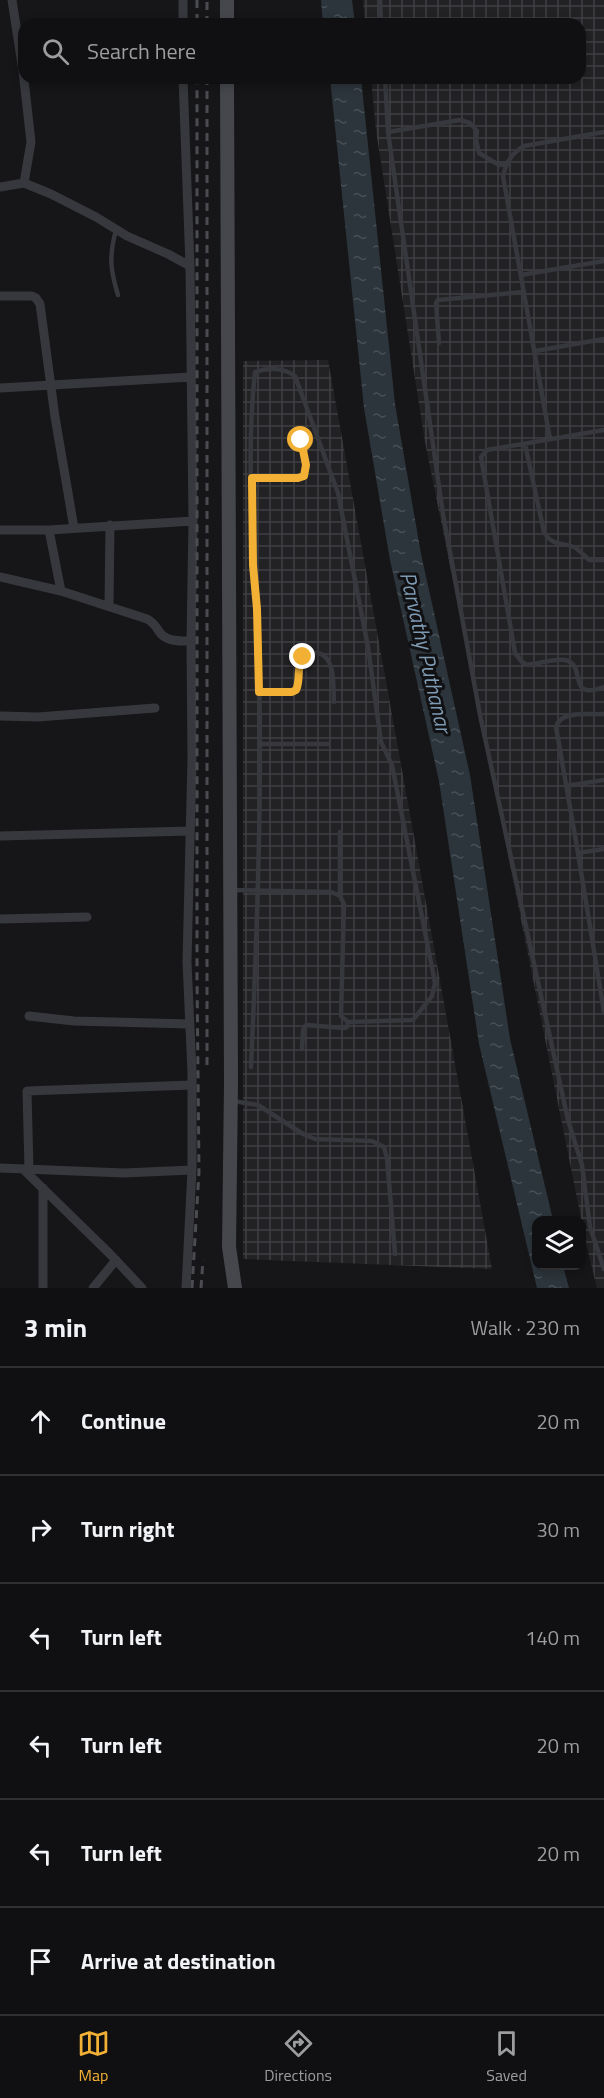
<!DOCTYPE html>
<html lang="en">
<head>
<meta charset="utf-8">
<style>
	:root { --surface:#101012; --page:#1e1e20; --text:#f1f3f6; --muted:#9c9d9f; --line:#303032; --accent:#f2b134 }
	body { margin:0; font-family:"Titillium Web",sans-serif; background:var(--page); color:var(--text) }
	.controls { position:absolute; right:18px; bottom:18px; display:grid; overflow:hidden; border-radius:12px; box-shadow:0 3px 9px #0003 }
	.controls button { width:54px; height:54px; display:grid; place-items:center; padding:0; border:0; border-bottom:2px solid var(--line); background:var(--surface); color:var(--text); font:30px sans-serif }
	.stop { position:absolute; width:18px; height:18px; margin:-14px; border:4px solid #f2b134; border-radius:50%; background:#fff }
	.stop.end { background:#f2b134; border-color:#fff; box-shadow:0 2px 6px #0008 }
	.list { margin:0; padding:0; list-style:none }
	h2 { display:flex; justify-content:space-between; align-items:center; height:78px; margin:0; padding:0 24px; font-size:26px }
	h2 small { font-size:20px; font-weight:400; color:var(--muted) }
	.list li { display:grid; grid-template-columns:39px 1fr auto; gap:18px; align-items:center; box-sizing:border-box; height:108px; padding:0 24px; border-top:2px solid var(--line) }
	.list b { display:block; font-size:22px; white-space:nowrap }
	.list em { font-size:20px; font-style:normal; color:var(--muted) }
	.icon { flex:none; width:33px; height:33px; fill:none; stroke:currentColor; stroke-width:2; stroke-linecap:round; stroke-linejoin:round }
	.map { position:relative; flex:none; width:604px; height:1288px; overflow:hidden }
	.search { position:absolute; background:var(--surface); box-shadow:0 3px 9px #0003; left:18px; right:18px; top:18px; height:66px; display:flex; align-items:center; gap:15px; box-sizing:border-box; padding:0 21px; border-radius:18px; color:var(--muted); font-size:22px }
	.sheet { height:726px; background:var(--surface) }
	nav { display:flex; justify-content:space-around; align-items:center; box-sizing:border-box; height:84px; border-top:2px solid var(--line); background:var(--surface); font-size:16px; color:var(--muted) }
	nav a { display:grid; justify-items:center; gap:3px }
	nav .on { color:var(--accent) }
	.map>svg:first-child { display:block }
	.industrial { fill:url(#industrial-grid) }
	.water { fill:url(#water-ripples) }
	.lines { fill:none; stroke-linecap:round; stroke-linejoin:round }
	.service { stroke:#37383d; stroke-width:4.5 }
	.minor { stroke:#37383d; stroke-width:9 }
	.secondary { stroke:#45474d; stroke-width:14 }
	.rail { stroke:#4a4c52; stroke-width:3; stroke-dasharray:8 6; stroke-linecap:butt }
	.route { stroke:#f2b134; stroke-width:8 }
	.labels { text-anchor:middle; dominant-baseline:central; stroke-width:6; stroke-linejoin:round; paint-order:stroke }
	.water-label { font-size:22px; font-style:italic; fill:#7f9bb3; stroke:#111113 }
</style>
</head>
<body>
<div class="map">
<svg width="604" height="1288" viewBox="0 0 604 1288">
	<defs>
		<pattern id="industrial-grid" width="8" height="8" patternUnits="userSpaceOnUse" patternTransform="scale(1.5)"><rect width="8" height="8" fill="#222225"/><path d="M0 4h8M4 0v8" fill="none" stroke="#3f3f43"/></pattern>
		<pattern id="water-ripples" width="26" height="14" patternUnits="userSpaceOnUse" patternTransform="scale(1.5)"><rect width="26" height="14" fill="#2c353c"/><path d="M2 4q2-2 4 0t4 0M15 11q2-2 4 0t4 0" fill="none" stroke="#485056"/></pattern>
	</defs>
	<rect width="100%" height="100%" fill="#161618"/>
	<!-- industrial -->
	<path class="industrial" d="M363,0h241v1288h-7l-11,-45 -161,-801 -49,-311 -5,-53h209v-54h-215z
		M328,360l164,909 -249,-10v-898z"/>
	<!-- water -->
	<path class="water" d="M321,0h31l3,24h-32z
		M330,78h31l34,326 26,150 49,221 40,264 43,181h-17v46h27l6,22h-32l-58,-244 -40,-263 -49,-221 -26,-152z"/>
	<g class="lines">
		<!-- service -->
		<path class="service" d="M380,0l1,24
			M385,78l3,54 55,382 37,201 88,405 14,45 8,62 14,42
			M388,132l72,-12 10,3 7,8 -1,9 3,13 20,12 7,-2
			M116,230c-7,26 -6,39 2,65
			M521,275l83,-14
			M439,343l-3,-40 2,-3 86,-8
			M535,351l69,-12
			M604,430l-117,20 -6,7 34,196 7,9 5,3c11,-1 27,-7 38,-5 23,5 0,41 39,27
			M550,439l-47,-263c4,-15 8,-22 21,-30l80,-14
			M525,444l19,88c8,14 17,10 30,15 6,3 10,9 15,13h15
			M252,478h46l6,-2 2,-11 -5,-25
			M259,692h33l4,-2 3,-7 1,-22c5,-6 10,-9 18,-8 18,4 15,34 16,49
			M260,744h69
			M566,786l38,-6
			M604,849l-26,4 26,159
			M578,853l-22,-126c4,-17 33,-12 48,-13
			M233,890l98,2 9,4 4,8 -3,112 7,6 65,-2 19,-24 3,-13 -43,-218 -11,-23 -13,-95 -30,-154 -43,-117c-11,-8 -27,-9 -40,-4 -11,98 2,197 4,295 3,133 -2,266 -8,400
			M340,896v-64
			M302,1049l1,-19 3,-5 38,3 3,-1 1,-5
			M233,1101l25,4 45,29 12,5 57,2 12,6 3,11 8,96"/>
		<!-- minor -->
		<path class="minor" d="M12,0l11,71 8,71 -7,41
			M183,24v-24
			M183,78l7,188 3,255 -2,120 1,118 -5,203 5,110v98l-6,118
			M0,187l24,-4 27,11 45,23 31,19 41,18 22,12
			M0,296h32l4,2 4,6 15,113 19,111
			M0,388l191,-11
			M0,530h49l144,-9
			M49,530l12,61
			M0,577l61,14 86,28c8,4 9,9 14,15 8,8 20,7 30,7
			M109,606l1,-81
			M0,716l38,1 117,-9
			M0,836l190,-5
			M0,919l87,-2
			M29,1016l45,5 116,3
			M0,1168l124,5 68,-3
			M24,1170l86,84 32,34
			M29,1170l-2,-79 165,-6
			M43,1188v100
			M93,1288l23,-28"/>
		<!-- secondary -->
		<path class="secondary" d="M227,0v24
			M227,78l4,1005 -2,164 6,41"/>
		<!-- rail -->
		<path class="rail" d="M197,0v24
			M207,24v-24
			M207,1065v-987
			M192,1288l7,-116 -2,-195v-899
			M201,1288l2,-28"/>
	</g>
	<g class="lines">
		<!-- route -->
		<path class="route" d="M301,440l5,25 -2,11 -6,2h-46l1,87 4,44 2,83h33l4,-2c5,-10 0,-23 7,-33"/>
	</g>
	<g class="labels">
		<!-- water labels -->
		<g class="water-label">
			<text transform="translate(426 652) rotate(77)">Parvathy Puthanar</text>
		</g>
	</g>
</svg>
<div class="controls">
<button><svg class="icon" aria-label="layers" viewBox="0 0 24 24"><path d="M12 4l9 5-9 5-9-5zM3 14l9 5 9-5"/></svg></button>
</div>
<div class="stop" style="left:301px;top:440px"></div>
<div class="stop end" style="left:303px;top:657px"></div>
<div class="search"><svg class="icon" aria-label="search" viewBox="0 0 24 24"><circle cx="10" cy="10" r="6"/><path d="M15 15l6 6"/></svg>Search here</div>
</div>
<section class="sheet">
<h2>3 min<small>Walk · 230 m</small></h2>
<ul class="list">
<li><svg class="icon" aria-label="ahead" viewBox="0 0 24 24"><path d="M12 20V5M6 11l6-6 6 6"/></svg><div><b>Continue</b></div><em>20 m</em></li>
<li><svg class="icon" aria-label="right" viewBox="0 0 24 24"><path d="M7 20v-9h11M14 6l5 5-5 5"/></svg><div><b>Turn right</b></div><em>30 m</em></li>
<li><svg class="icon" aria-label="left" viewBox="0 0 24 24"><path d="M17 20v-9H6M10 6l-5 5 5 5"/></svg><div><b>Turn left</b></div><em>140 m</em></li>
<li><svg class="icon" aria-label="left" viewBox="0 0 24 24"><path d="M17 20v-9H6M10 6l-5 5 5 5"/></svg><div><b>Turn left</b></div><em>20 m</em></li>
<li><svg class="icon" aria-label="left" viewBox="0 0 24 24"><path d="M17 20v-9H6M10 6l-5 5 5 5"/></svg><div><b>Turn left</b></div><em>20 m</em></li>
<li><svg class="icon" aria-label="arrive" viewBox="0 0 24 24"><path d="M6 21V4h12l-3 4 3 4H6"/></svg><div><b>Arrive at destination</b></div></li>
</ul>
</section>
<nav>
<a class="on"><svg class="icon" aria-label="map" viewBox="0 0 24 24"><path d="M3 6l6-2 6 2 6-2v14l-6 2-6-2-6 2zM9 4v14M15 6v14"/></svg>Map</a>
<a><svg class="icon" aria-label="directions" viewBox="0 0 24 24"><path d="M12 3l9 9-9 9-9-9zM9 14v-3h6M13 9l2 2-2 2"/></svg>Directions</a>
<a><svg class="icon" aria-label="saved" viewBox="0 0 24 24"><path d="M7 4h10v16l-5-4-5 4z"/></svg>Saved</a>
</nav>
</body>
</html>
